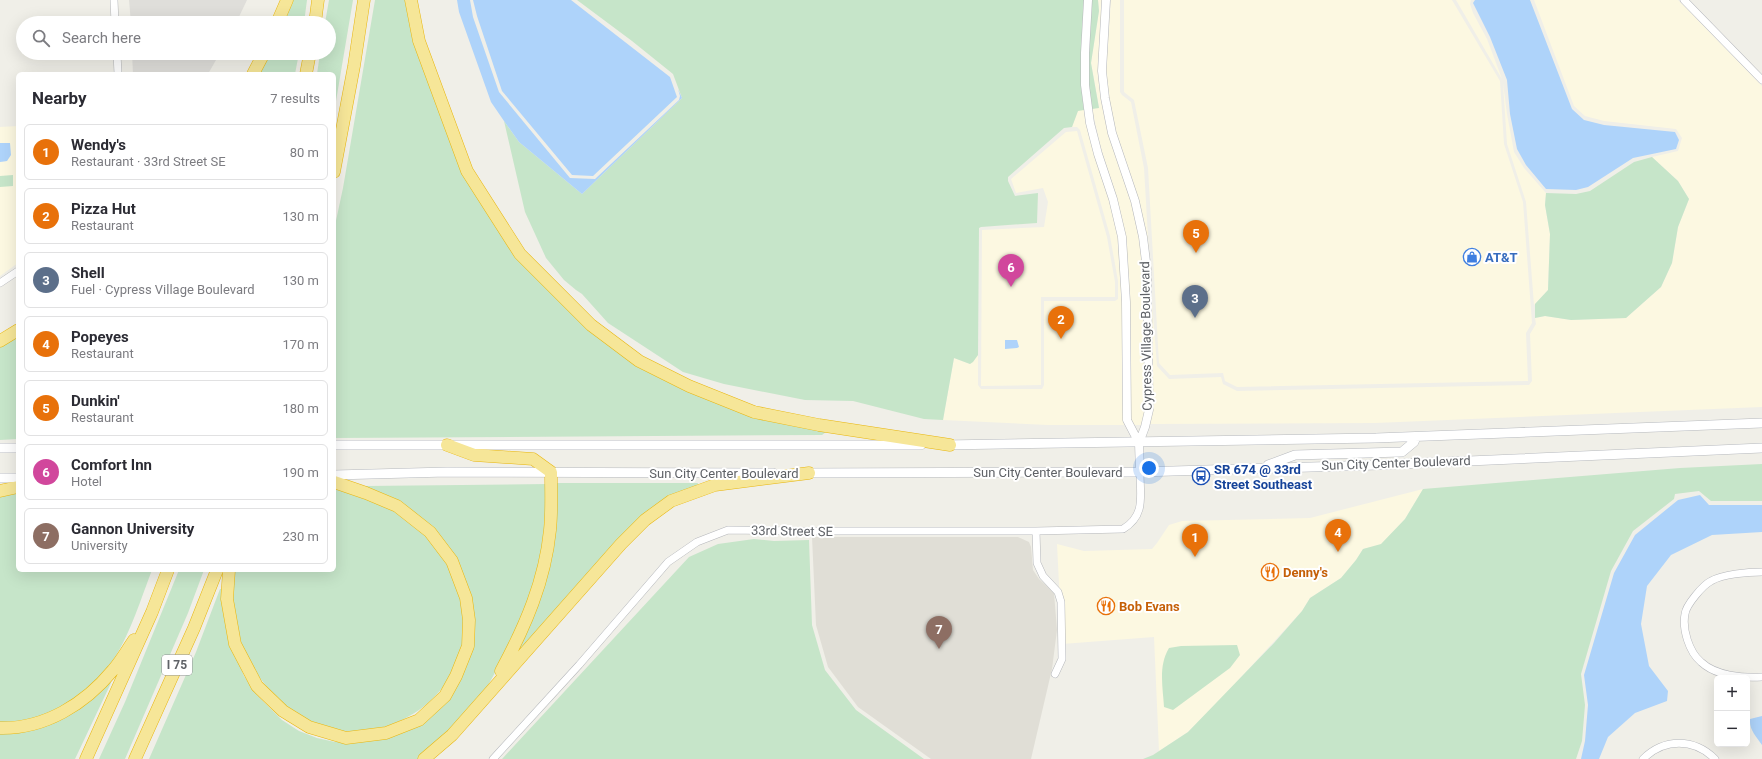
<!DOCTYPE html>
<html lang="en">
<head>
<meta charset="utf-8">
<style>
	:root { --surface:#fff; --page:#f2f2f3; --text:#2b2b33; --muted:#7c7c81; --line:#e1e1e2; --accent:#df583f }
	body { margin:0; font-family:Roboto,sans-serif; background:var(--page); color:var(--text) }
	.controls { position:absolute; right:12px; bottom:12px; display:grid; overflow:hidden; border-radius:6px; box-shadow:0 4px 16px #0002 }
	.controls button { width:36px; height:36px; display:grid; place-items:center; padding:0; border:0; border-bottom:1px solid var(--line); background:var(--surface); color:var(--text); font:20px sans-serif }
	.you { position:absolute; left:1149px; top:468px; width:14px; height:14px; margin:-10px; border:3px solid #fff; border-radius:50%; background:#1a73e8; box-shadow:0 0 0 6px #1a73e833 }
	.badge { display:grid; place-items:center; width:26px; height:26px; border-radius:50%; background:var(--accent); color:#fff; font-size:13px; font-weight:700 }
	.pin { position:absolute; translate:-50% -33px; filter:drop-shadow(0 1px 2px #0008) }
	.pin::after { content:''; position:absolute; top:21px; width:14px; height:12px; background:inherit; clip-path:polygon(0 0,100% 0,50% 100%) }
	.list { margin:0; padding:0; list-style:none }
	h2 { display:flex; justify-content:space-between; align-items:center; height:52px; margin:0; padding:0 16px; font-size:17px }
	h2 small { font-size:13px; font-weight:400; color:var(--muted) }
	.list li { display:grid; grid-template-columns:26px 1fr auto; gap:12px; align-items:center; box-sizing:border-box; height:56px; margin:0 8px 8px; padding:0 8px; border:1px solid var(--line); border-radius:6px }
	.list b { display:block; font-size:15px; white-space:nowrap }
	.list p { margin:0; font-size:13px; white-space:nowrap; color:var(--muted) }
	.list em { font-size:13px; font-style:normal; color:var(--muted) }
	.icon { flex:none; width:22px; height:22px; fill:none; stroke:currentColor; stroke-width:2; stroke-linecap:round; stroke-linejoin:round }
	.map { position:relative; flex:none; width:1762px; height:759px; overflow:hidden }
	.search { position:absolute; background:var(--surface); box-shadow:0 4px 16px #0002; left:16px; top:16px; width:320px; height:44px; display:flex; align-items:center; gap:10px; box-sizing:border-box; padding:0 14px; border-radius:22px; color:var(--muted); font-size:15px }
	.panel { position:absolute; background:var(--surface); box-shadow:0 4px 16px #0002; left:16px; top:72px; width:320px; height:500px; border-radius:6px }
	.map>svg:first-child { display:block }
	.commercial { fill:#fcf8e1 }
	.industrial { fill:#dfdeda }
	.education { fill:#e0ded6 }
	.green { fill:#c6e5c9 }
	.water { fill:#aed3fa }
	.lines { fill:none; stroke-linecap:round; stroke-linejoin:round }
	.minor-casing { stroke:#b5b7bb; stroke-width:8 }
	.tertiary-casing { stroke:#b5b7bb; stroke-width:9 }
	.secondary-casing { stroke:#b6b9be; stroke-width:10 }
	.motorway-casing { stroke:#e8b60f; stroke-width:13 }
	.minor { stroke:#fff; stroke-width:7 }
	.tertiary { stroke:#fff; stroke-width:8 }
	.secondary { stroke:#fff; stroke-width:9 }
	.motorway { stroke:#f6e698; stroke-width:12 }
	.labels { text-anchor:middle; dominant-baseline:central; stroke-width:4; stroke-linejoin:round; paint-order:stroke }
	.shield { fill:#fff; stroke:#8f9195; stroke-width:1 }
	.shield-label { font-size:12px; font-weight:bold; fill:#5f6267 }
	.shop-label { font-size:13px; font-weight:bold; fill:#366cbe; stroke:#fff; text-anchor:start }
	.street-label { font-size:13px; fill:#5f6267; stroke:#fff }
	.transit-label { font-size:13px; font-weight:bold; fill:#164399; stroke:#fff; text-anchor:start }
	.food-label { font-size:13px; font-weight:bold; fill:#c56008; stroke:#fff; text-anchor:start }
</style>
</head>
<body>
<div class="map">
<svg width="1762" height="759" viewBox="0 0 1762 759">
	<rect width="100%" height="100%" fill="#f0efe8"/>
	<!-- commercial -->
	<path class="commercial" d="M1098,0h4l-4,71 3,28 8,36 22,67 8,36 4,32 2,140 -3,15h-8l-3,-6 -1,-117 -4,-65 -9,-40 -15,-45 -10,-43 7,-2 -8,-44 8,-52z
		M1111,0h9v92l2,3 9,7 13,66 5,86 -2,-18 -8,-36 -23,-68 -7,-35 -3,-26z
		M1124,0h328l48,81 4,63 19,58 9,121 -6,10 2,48 -291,6 -12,-6 -2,-8 -53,2 -11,-12 -11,-195 -14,-68 -10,-8z
		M1456,0h15l-1,4 3,9 14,26 15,40z
		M1534,0h144l84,86v321l-387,16 -225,1 3,-14 -2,-121 6,77 12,13 52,-2 2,7 14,7 292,-6 3,-4 -2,-47 6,-10 -1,-6 10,-2 26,4 55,-2 35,-31 11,-24 6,-36 11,-28 -11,-18 -26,-24 26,-6 4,-13 -6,-9 -72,-8 -19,-5 -11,-10z
		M1503,83l4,31 7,38 10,16 22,25 -1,12 5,29 -2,56 -14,15 -8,-103 -19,-58z
		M1078,110h6l2,14 23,76 9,38 4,64 1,118 1,5h-76l-105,-5 11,-62 16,6 8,-9v30l3,4h61l2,-4v-84h71l3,-2v-18l-8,-45 -30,-106 -3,-3h-5z
		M18,126v137l-18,13v-114l7,-1 3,-18h-10v-16z
		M1077,131l30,106 8,45v15h-74v88l-60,1 1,-156 62,-3 4,-25 -5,-14 -27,5 -5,-14 55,-47z
		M1423,489l-18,30 -24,26 -18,4 -7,11 -15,18 -31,20 -8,13 -83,90 -31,31 -29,19 -5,-114 -92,7 -5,-100 27,7 68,-2 5,-6 12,-18 13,-4 128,-3z"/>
	<!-- industrial -->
	<path class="industrial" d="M129,0h118l-11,23h-105z
		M132,53h88l-12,21h-75z"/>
	<!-- education -->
	<path class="education" d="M812,537h206l11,5 2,5 2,23 6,9 15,14 3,37 -5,39 -21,90h-100l-73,-52 -30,-40 -12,-42z"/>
	<!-- green -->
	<path class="green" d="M290,0h17l-3,23h-23z
		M329,0h24l-19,113v-39h-17l3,-21h9v-30h-4z
		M375,0h32l26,96 81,154 142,124 170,58 -4,3 -488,3v-208l9,-42z
		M577,0h507l-3,52v33l3,25 -6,1 -6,16 -8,1 -56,49v4l7,15 23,-3 -1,30 -56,4 -2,1 -1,127 -5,7 -3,2 -16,-6 -11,62 -19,-1 -71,-18 -48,-1 -81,-16 -41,-12 -75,-49 -26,-29 -6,-4 -12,-10 -18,-22 -21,-46 -21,-91 15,21 63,52 100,-96 -9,-24 -41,-33z
		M1092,0h6l1,11 -8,52 8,45 -7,1 -3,-24v-32z
		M267,53h32l-4,21h-38z
		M1652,157l26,24 11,18 -11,28 -6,36 -11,24 -35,31 -55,2 -26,-4 -10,2v-14l13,-14 2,-56 -5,-29 1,-12 30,1 14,-3 44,-29z
		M13,175v11l-13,1v-11z
		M18,334v105l-18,1v-95z
		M1762,464v37h-51l-12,-10 -24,3 -1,5 -41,32 -22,40 -30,103 4,31 -3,36 -6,18h-433l10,-4 35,-23 86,-89 28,-32 8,-13 31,-20 15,-18 7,-11 18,-5 24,-25 18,-30 257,-21z
		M556,483h142l-1,3 -27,11 -152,158 -2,-2 11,-25z
		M548,484l-3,53 -15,63 -33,69 -11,20 -13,15 -41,44 -14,11h-269l47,-107 24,-63h3l8,54 13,33 13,19 25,25 17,11 18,7 18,4h21l29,-3 49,-28 38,-79 -26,-83 -81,-63z
		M334,489c8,1 17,1 24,4 34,11 76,42 91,75 4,8 9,16 11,25 3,10 6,32 5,42 -7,60 -67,103 -126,96 -7,-1 -14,-4 -20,-7 -7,-2 -15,-3 -20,-7 -6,-3 -11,-9 -16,-14 -40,-35 -55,-81 -49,-133h100z
		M18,490v80h134c-10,26 -22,64 -37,87 -22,36 -72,68 -115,65v-228z
		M754,539l20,2 35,-1 3,85 13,45 31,40 68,49h-422l187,-202 29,-13z
		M179,570h25l-16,43 -63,146h-26l26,-57z
		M1237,645l3,10 -10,13 -57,42 -9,-3c-1,-19 -6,-41 5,-59l12,-2z
		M109,681l2,2 -36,76h-75v-28l25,-1z"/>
	<!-- water -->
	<path class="water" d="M457,0h13l3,17 26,75 71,86 25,1 84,-79 1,-4 -2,-7 4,9 -100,96 -63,-52 -15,-21 -13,-19 -32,-90z
		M473,0h98l99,77 7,20 -84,79 -21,-1 -70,-84 -25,-75z
		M1475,0h55l42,109 12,11 20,5 71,7 4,8 -3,9 -43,9 -45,29 -12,3 -30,-1 -20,-24 -9,-16 -7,-35 -3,-34 -17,-43 -17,-34z
		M0,143h10l1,12 -4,6 -7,1z
		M1005,340h12l2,7 -2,1 -12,1z
		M1700,495l9,10h53v27l-50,3 -41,20 -24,31 -6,38 8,42 19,25 -1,10 -32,12 -27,24 -9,22h-18l4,-18 3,-36 -4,-30 30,-102 21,-38 43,-35z
		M1762,716v29c-6,-9 -13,-15 -12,-26z"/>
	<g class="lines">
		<defs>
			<path id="minor" d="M114,0l1,23
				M1684,0l78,80
				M117,53l1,21
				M0,283l18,-12
				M1036,531l1,32 6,13 15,16 3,10 1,57 -7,15
				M1762,572c-14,0 -39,2 -51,9 -8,4 -25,24 -26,33 -3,15 4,38 16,48 15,14 42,16 61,15
				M493,759l86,-94 89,-103 29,-20 31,-12 71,1h237l87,-2c23,-14 17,-33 17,-57
				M1643,759c21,-21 51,-21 72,0"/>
			<path id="tertiary" d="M1088,0l-3,53v32l5,38 8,31 15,45 9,38 4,65 1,118 12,23 1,29
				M1106,0l-4,71 3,27 7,35 23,68 8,36 4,33 2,140 -4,17 -6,16"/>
			<path id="secondary" d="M334,445h587
				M944,445l432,-7 386,-15
				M0,448h18
				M1268,465l27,-10 107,-3 12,-10 2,-5
				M803,473l337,-1 237,-7 385,-17
				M334,475l113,-3 326,1
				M0,478h18"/>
			<path id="motorway" d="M411,0l8,41 48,130 53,83 71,71 48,36 50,25 65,26 65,13 131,20
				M277,23l10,-23
				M315,23l3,-23
				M253,74l11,-21
				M306,74l4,-21
				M334,172l20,-106 10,-66
				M0,341l18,-11
				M447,445l27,10 59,4 18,13c0,20 1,39 -1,58 -5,51 -25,97 -49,141
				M0,491l18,-4
				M229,570l-2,29 8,45 22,42 26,25 26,16 37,11 40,-5 33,-13 26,-24 11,-20 12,-30 1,-26 -3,-22 -14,-37 -22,-29 -33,-26 -31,-13 -32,-11
				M0,728c45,1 85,-24 113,-58 8,-9 14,-20 21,-30
				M86,759l66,-147 16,-42
				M135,759l59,-131 23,-58
				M424,759l28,-24 169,-191 24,-24 26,-19 44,-16 94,-12"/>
		</defs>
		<!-- minor casing -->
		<use href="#minor" class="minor-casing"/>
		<!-- tertiary casing -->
		<use href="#tertiary" class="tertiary-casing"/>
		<!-- secondary casing -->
		<use href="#secondary" class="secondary-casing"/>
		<!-- motorway casing -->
		<use href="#motorway" class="motorway-casing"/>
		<!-- minor -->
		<use href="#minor" class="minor"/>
		<!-- tertiary -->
		<use href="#tertiary" class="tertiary"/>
		<!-- secondary -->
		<use href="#secondary" class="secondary"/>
		<!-- motorway -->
		<use href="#motorway" class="motorway"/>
	</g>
	<!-- icons -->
	<defs>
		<symbol id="shop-ring" viewBox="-11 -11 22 22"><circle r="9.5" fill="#fff" stroke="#3f7fe0" stroke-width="1.5"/><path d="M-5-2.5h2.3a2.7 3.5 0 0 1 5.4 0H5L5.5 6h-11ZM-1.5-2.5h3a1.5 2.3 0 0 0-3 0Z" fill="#3f7fe0"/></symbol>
		<symbol id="bus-ring" viewBox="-11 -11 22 22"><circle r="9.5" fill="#fff" stroke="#1a4fb4" stroke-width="1.5"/><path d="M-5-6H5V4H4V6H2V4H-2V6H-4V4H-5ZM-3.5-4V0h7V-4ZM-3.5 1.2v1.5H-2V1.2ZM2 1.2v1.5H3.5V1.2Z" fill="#1a4fb4"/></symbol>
		<symbol id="restaurant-ring" viewBox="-11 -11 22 22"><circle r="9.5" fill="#fff" stroke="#e8710a" stroke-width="1.5"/><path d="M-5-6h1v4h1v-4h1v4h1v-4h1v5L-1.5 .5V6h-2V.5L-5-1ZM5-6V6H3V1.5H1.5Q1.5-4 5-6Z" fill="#e8710a"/></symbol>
	</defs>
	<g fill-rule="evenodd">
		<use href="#shop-ring" x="1462" y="247" width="20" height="20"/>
		<use href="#bus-ring" x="1191" y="466" width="20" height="20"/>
		<use href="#restaurant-ring" x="1260" y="562" width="20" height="20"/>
		<use href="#restaurant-ring" x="1096" y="596" width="20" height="20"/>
	</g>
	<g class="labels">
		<!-- shield labels -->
		<rect class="shield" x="162" y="655" width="30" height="20" rx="3"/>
		<g class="shield-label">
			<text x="177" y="665">I 75</text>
		</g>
		<!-- shop labels -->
		<g class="shop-label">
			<text x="1485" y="257">AT&amp;T</text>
		</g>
		<!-- street labels -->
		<g class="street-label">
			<text transform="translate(1146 336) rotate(-91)">Cypress Village Boulevard</text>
			<text transform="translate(1396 463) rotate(-2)">Sun City Center Boulevard</text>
			<text x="1048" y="472">Sun City Center Boulevard</text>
			<text x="724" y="473">Sun City Center Boulevard</text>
			<text transform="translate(792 531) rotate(1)">33rd Street SE</text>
		</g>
		<!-- transit labels -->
		<g class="transit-label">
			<text x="1214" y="469">SR 674 @ 33rd<tspan x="1214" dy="15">Street Southeast</tspan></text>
		</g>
		<!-- food labels -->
		<g class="food-label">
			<text x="1283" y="572">Denny's</text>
			<text x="1119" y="606">Bob Evans</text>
		</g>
	</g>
</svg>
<div class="controls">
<button>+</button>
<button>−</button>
</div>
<div class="you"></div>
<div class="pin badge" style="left:1195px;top:557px;background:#e8710a">1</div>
<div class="pin badge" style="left:1061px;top:339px;background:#e8710a">2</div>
<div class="pin badge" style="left:1195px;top:318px;background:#5c6f8a">3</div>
<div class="pin badge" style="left:1338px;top:552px;background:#e8710a">4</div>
<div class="pin badge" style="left:1196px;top:253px;background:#e8710a">5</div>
<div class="pin badge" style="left:1011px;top:287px;background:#d1479c">6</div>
<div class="pin badge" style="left:939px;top:649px;background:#8d6e63">7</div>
<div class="search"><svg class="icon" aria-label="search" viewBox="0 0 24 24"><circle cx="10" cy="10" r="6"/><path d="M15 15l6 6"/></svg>Search here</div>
<section class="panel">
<h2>Nearby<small>7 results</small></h2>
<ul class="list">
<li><span class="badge" style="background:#e8710a">1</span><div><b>Wendy's</b><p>Restaurant · 33rd Street SE</p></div><em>80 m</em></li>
<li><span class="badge" style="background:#e8710a">2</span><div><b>Pizza Hut</b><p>Restaurant</p></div><em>130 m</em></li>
<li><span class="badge" style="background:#5c6f8a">3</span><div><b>Shell</b><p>Fuel · Cypress Village Boulevard</p></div><em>130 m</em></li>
<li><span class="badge" style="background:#e8710a">4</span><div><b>Popeyes</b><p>Restaurant</p></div><em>170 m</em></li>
<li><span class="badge" style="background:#e8710a">5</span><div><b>Dunkin'</b><p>Restaurant</p></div><em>180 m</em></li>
<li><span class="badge" style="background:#d1479c">6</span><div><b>Comfort Inn</b><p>Hotel</p></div><em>190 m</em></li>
<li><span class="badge" style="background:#8d6e63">7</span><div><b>Gannon University</b><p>University</p></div><em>230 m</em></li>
</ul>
</section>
</div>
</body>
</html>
